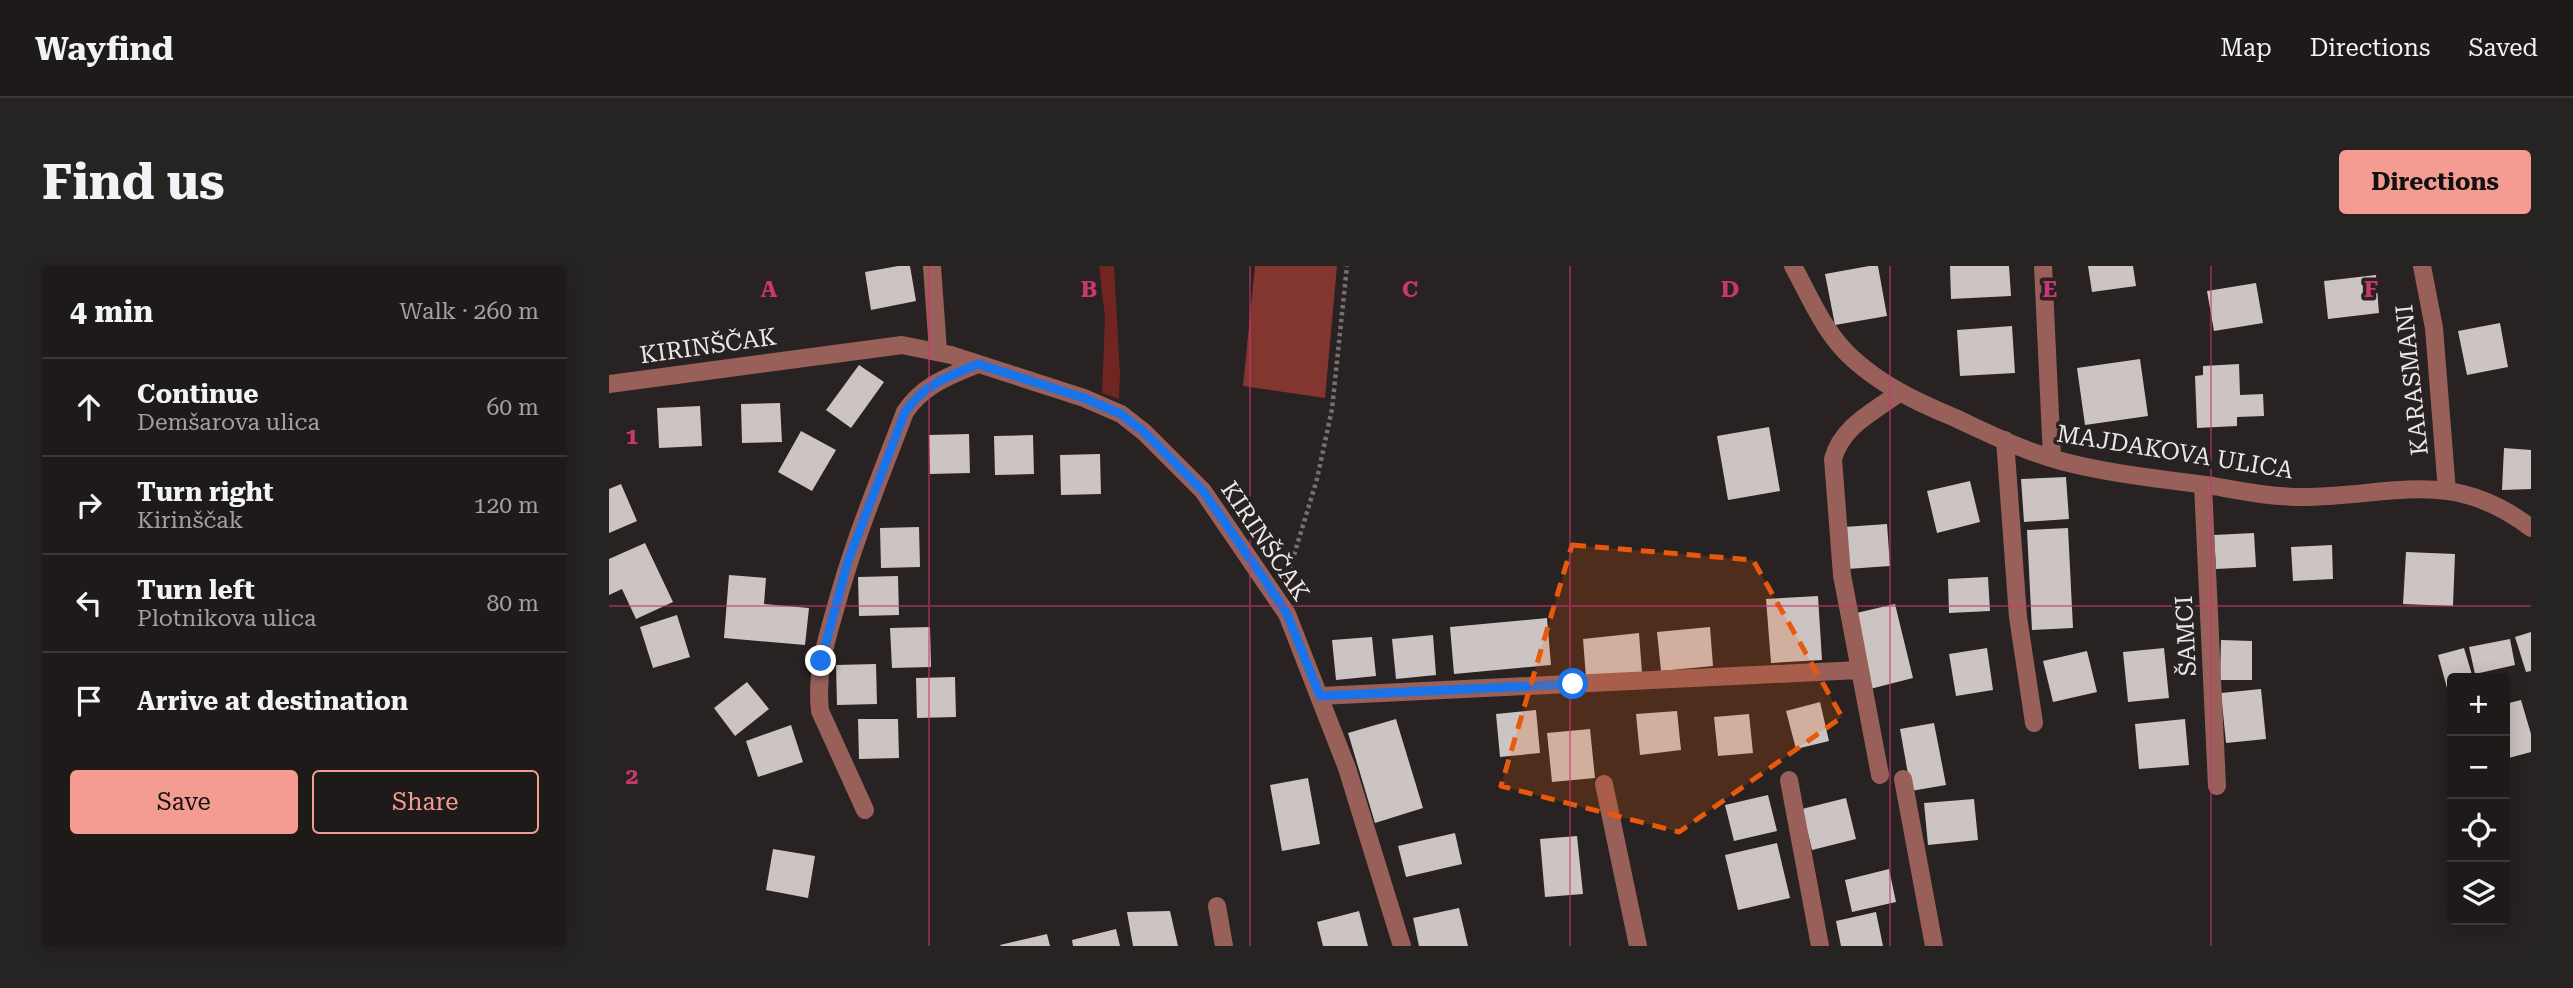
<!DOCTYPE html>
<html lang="en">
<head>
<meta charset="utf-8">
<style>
	:root { --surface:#1e1a1a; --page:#262323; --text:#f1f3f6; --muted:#a1a1a2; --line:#3c3839; --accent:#f59c92 }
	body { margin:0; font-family:"Roboto Serif",serif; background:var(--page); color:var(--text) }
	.controls { position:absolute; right:21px; bottom:21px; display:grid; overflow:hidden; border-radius:7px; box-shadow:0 4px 18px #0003 }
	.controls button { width:63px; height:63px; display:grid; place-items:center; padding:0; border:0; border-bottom:2px solid var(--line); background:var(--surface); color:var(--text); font:35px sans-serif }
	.stop { position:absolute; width:21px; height:21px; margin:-16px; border:5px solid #1a73e8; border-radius:50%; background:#fff }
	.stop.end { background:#1a73e8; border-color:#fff; box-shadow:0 2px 7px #0008 }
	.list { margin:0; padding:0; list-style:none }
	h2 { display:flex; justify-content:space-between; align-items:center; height:91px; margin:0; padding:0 28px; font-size:30px }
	h2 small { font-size:23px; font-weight:400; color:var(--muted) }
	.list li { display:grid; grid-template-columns:46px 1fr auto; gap:21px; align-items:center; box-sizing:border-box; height:98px; padding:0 28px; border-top:2px solid var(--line) }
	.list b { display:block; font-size:26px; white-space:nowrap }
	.list p { margin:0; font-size:23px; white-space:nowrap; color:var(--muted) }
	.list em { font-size:23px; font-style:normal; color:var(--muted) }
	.actions { display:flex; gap:14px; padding:21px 28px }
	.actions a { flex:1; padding:16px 0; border:2px solid var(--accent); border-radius:7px; text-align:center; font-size:24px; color:var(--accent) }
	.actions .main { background:var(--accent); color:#111 }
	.icon { flex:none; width:38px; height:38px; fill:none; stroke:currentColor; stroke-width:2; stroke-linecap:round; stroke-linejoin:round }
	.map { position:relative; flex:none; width:1922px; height:680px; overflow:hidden; border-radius:7px }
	header { display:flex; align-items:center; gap:42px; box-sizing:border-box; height:98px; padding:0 35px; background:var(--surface); border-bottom:2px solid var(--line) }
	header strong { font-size:33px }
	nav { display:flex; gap:38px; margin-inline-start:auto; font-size:24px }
	.intro { display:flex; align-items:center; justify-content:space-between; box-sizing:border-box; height:168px; padding:0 42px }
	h1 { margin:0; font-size:49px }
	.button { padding:18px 32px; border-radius:7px; background:var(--accent); color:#111; font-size:24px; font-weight:700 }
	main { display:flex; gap:42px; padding:0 42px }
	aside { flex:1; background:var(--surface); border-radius:7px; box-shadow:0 4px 18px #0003 }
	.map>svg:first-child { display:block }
	.green { fill:#702521 }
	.forest { fill:#833530 }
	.building { fill:#ccc4c3 }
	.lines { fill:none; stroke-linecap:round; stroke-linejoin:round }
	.path { stroke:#767171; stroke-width:4.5; stroke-dasharray:3.5 3.5; stroke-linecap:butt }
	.minor { stroke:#99605a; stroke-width:18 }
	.route { stroke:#1a73e8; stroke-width:9 }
	.marked { fill:#e8590c; fill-opacity:0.2; stroke:#e8590c; stroke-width:5; stroke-dasharray:14 9; stroke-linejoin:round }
	.grid { fill:none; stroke:#c83770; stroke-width:2; stroke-opacity:0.55 }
	.labels { text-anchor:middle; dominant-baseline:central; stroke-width:7; stroke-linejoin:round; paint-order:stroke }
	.street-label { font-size:24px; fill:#ebe7e6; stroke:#282222 }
	.grid-label { font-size:23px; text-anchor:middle; font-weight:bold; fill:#c83770; stroke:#282222; stroke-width:7; stroke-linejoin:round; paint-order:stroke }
</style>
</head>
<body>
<header>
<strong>Wayfind</strong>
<nav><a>Map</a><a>Directions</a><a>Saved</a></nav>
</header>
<div class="intro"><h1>Find us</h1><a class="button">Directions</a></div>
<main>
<aside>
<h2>4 min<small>Walk · 260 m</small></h2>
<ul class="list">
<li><svg class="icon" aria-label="ahead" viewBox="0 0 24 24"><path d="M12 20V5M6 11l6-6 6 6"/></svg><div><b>Continue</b><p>Demšarova ulica</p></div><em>60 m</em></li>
<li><svg class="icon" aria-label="right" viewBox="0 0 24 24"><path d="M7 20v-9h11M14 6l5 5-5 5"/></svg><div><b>Turn right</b><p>Kirinščak</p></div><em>120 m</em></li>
<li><svg class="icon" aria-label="left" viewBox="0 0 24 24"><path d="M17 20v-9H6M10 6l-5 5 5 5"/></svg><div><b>Turn left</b><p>Plotnikova ulica</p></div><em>80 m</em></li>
<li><svg class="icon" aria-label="arrive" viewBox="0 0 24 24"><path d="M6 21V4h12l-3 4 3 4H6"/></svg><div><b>Arrive at destination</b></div></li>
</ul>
<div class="actions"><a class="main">Save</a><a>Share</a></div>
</aside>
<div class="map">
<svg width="1922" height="680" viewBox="0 0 1922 680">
	<rect width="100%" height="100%" fill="#282222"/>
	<!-- green -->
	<path class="green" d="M490,0h15l6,108 -1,25 -17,-6 3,-75z"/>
	<!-- forest -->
	<path class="forest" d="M646,0h82l-12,132 -82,-12z"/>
	<!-- building -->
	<path class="building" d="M289,0h12l6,35 -45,9 -6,-38z
		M1260,0h9l9,50 -52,9 -10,-51z
		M1341,0h59l2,30 -60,3z
		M1479,0h45l3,20 -44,6z
		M1767,9l3,38 -51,6 -4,-38z
		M1647,17l7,40 -49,8 -7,-40z
		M1891,57l8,44 -41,8 -9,-44z
		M1403,60l3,47 -55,3 -3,-46z
		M1531,93l8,57 -63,9 -8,-57z
		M1630,98l1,31 23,-1 1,22 -27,1v9l-40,2 -2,-52 8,-1v-9z
		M250,99l25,17 -33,46 -25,-18z
		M171,137l2,39 -40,1 -1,-39z
		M91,140l2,40 -43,2 -2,-40z
		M1160,161l11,64 -52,9 -11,-64z
		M192,165l35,19 -24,41 -34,-19z
		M360,168l1,39 -40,1 -1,-39z
		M424,169l1,39 -39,1 -1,-39z
		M1895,182l27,2v39l-29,1z
		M491,188l1,40 -40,1 -1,-40z
		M1457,211l3,42 -45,3 -3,-43z
		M1361,215l10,41 -43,11 -10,-42z
		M12,218l16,37 -28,12v-44z
		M1278,258l3,42 -43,3 -3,-42z
		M310,261l1,40 -39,1 -1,-40z
		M1459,262l5,100 -41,2 -5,-100z
		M1645,267l2,34 -40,2 -2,-34z
		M36,277l28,59 -37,17 -14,-30 -13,6v-36z
		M1723,279l1,34 -40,2 -2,-34z
		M1797,286l49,2 -2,52 -50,-2z
		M120,309l37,3 -2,26 45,4 -4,37 -81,-7z
		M289,310l1,39 -40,1 -1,-39z
		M1379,311l2,34 -41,2 -1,-34z
		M1209,330l4,64 -51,3 -5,-64z
		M1286,338l18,74 -43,11 -18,-75z
		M68,349l13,42 -37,11 -13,-41z
		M938,352l4,47 -97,9 -4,-47z
		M321,361l1,40 -39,1 -2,-40z
		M1101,361l3,39 -52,5 -4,-39z
		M1922,366v39l-5,1 -11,-35z
		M1030,367l3,40 -56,5 -3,-39z
		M824,369l3,40 -40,4 -4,-40z
		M763,371l4,39 -40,4 -4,-40z
		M1901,373l5,26 -40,9 -6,-27z
		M1612,374l31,1v39h-32z
		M1378,382l6,42 -37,6 -7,-42z
		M1555,382l5,50 -41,4 -5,-50z
		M1855,382l9,30h-21v9l-5,1 -9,-33z
		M1478,385l10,41 -44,10 -10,-41z
		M267,398l1,40 -40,1 -1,-40z
		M346,411l1,40 -39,1 -1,-40z
		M138,416l22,27 -34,27 -21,-28z
		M1652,423l5,50 -40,4 -5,-50z
		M1912,434l10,34v18l-26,7v-55z
		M1211,436l9,39 -33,8 -10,-38z
		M927,444l4,43 -40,4 -4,-43z
		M1068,445l4,39 -41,5 -4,-41z
		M1140,448l4,39 -35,3 -4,-39z
		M249,453h40l1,39 -40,1z
		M787,453l27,89 -48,15 -27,-90z
		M1576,453l4,46 -50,4 -4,-45z
		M1325,457l12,62 -35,6 -11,-62z
		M182,459l12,37 -45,15 -12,-36z
		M981,463l5,49 -43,4 -5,-49z
		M699,512l12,66 -38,7 -12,-66z
		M1159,529l9,36 -43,10 -9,-36z
		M1237,532l10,41 -44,11 -10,-41z
		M1365,533l4,41 -50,5 -4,-42z
		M846,567l7,31 -56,13 -8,-31z
		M968,570l6,58 -38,3 -5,-58z
		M1168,577l13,55 -52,12 -13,-55z
		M164,583l42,7 -7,42 -42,-8z
		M1280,603l7,33 -44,10 -7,-32z
		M850,642l9,38h-49l-6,-28z
		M561,645l8,35h-45l-6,-34z
		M750,645l9,35h-45l-6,-24z
		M1267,646l7,34h-42l-5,-25z
		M507,663l4,17h-47l-1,-6z
		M438,668l3,12h-49l-1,-1z"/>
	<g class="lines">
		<!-- path -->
		<path class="path" d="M679,309l29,-96 15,-70 15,-143"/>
		<!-- minor -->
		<path class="minor" d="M323,0l6,85
			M1184,0c18,33 32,68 60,93 30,27 64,43 100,58 35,16 70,34 108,44 49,13 101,18 152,25 29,5 58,11 89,11 88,0 149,-31 229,31
			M1434,0l9,192
			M1813,0l12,62 13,163
			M0,118l293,-39 49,10 133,43 37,16 23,18 59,59 84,123 60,154 55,178
			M1396,174l13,177 16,106
			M1594,219l14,301
			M711,430l539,-26
			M1271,509l-38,-200 -9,-116c9,-33 40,-47 66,-66
			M1294,513l31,167
			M1180,514l31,166
			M995,518l34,162
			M256,544l-45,-99c-4,-36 5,-67 15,-101 18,-68 45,-132 70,-198 18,-27 44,-36 73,-48
			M608,640l7,40"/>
	</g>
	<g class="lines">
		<!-- route -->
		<path class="route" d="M212,395l27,-100 57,-149c18,-27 44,-36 73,-48l106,34 37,16 23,18 59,59 59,85 25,38 33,82 253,-12"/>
	</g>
	<!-- marked area -->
	<path class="marked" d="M963,279l181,15 89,157 -163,115 -178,-46z"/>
	<!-- grid -->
	<path class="grid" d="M320,0v680M641,0v680M961,0v680M1281,0v680M1602,0v680M0,340h1922"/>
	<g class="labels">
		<!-- street labels -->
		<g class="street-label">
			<text transform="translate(99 80) rotate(-8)">KIRINŠČAK</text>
			<text transform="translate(1803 114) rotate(-96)">KARASMANI</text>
			<text transform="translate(1566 186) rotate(9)">MAJDAKOVA ULICA</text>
			<text transform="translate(656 275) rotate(56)">KIRINŠČAK</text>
			<text transform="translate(1577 370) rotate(-93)">ŠAMCI</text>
		</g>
	</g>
	<g class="grid-label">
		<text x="160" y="31">A</text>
		<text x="480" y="31">B</text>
		<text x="801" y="31">C</text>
		<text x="1121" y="31">D</text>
		<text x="1441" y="31">E</text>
		<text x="1762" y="31">F</text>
		<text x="23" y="178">1</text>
		<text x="23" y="518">2</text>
	</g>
</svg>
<div class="controls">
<button>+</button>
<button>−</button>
<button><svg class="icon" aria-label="locate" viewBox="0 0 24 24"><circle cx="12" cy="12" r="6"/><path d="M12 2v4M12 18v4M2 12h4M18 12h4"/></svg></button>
<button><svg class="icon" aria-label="layers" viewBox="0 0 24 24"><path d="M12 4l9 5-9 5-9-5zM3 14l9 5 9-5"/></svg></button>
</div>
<div class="stop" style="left:964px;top:418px"></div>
<div class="stop end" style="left:212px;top:395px"></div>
</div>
</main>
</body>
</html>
